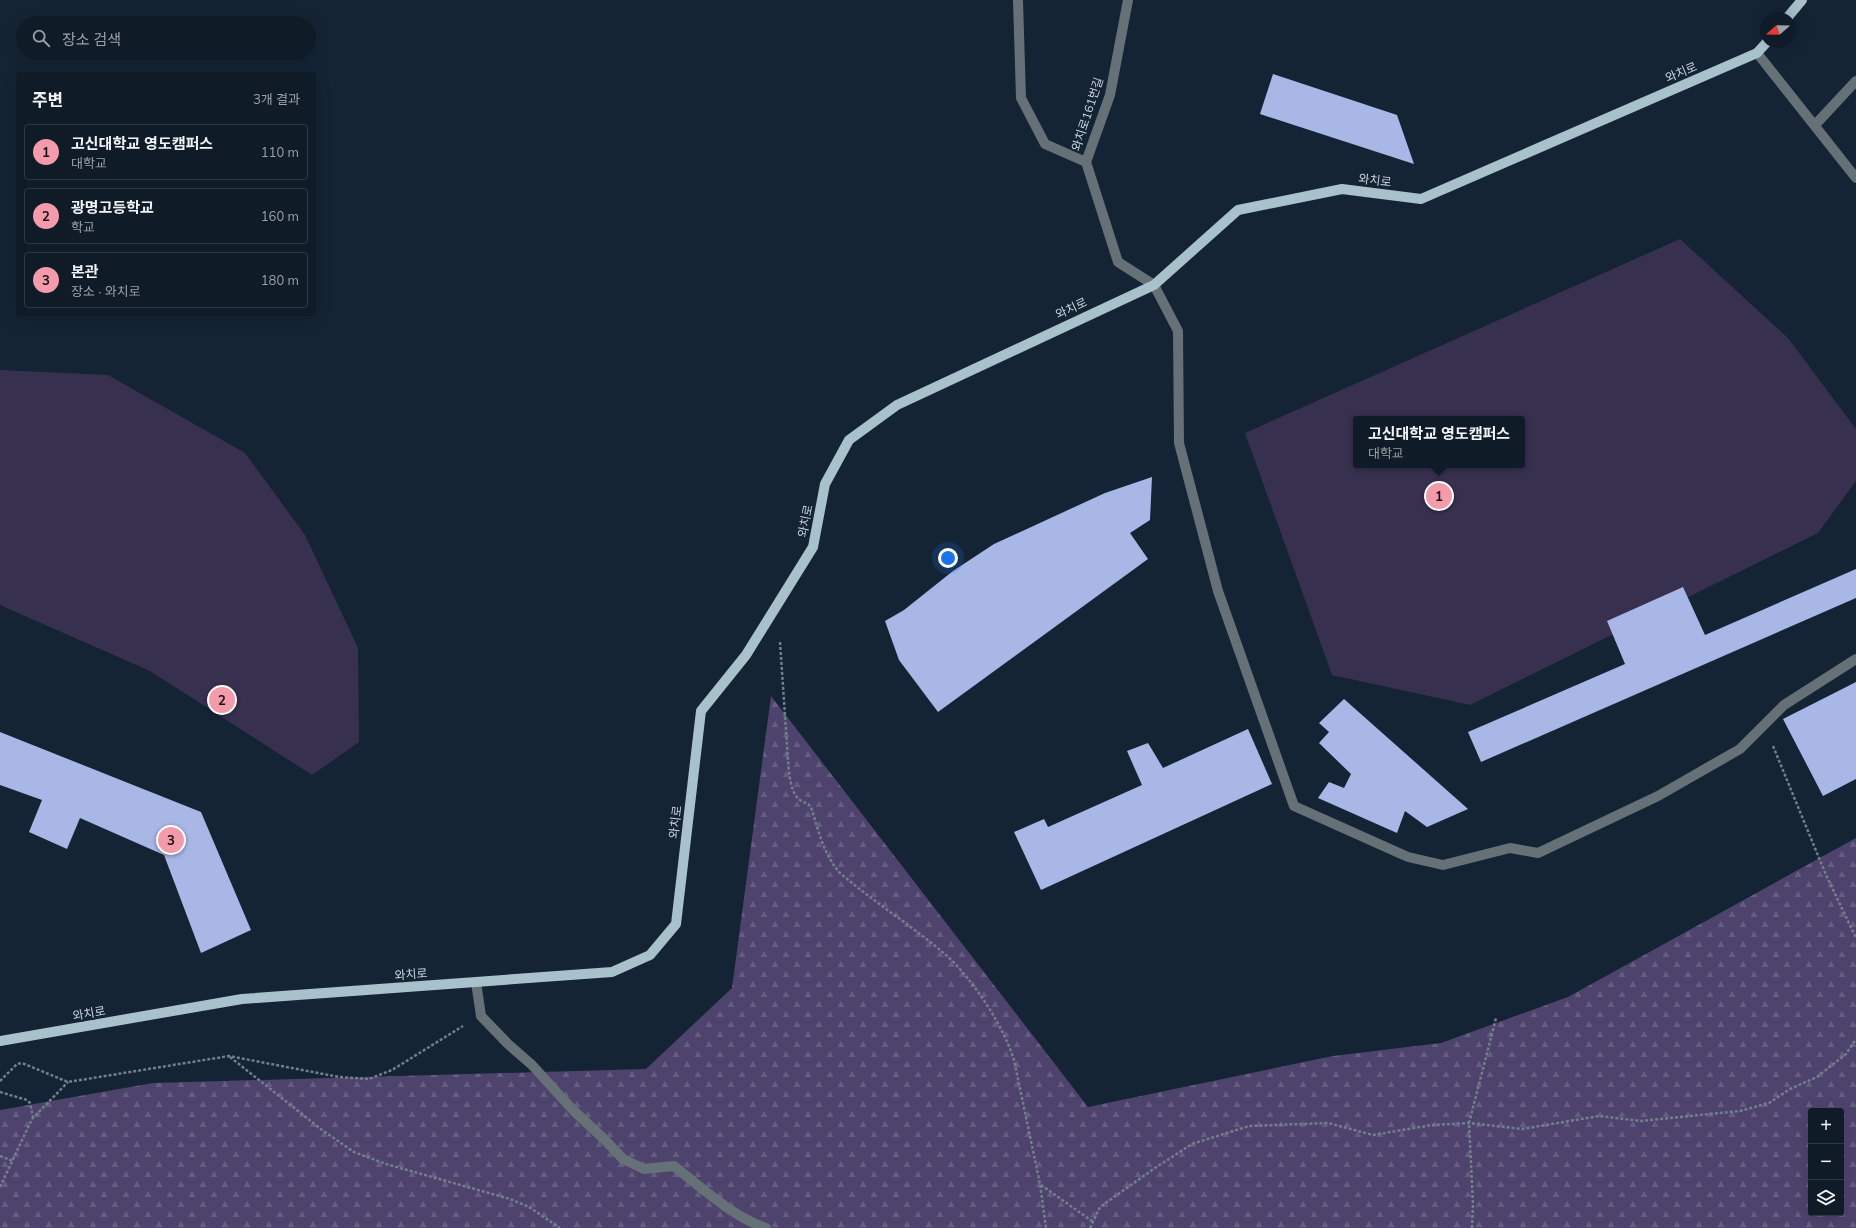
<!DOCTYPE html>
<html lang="ko">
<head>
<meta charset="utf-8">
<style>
	:root { --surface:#0f1b27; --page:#18242f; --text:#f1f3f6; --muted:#9ba1a7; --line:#2f3944; --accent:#f39aab }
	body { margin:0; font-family:Mulish,"Noto Sans KR",sans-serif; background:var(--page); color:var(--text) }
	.controls { position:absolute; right:12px; bottom:12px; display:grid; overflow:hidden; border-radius:4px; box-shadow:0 4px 16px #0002 }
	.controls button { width:36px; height:36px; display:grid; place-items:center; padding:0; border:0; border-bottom:1px solid var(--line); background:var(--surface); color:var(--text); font:20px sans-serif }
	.compass { position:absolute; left:1760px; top:12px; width:36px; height:36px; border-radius:50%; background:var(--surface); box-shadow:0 4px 16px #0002; rotate:250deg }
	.you { position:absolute; left:948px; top:558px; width:14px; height:14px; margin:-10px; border:3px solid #fff; border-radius:50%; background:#1a73e8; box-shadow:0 0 0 6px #1a73e833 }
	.badge { display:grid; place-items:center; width:26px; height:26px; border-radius:50%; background:var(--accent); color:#111; font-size:13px; font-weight:700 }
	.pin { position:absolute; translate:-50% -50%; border:2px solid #fff; box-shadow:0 1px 4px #0006 }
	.popup { position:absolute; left:1353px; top:416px; width:172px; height:52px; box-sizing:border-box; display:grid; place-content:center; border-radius:4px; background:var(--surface); filter:drop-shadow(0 1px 3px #0005); font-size:13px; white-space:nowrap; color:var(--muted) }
	.popup b { font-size:15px; color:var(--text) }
	.popup::after { content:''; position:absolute; left:50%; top:100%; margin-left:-8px; border:8px solid transparent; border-top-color:var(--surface) }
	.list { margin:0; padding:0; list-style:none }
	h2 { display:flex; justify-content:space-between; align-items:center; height:52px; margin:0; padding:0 16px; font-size:17px }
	h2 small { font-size:13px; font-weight:400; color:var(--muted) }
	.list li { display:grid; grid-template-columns:26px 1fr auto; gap:12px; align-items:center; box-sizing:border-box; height:56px; margin:0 8px 8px; padding:0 8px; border:1px solid var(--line); border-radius:4px }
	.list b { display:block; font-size:15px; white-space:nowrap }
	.list p { margin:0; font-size:13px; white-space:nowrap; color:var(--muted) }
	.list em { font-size:13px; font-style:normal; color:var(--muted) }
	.icon { flex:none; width:22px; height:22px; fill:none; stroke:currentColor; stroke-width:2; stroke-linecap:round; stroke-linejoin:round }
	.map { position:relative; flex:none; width:1856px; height:1228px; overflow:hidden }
	.search { position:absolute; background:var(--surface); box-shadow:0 4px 16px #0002; left:16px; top:16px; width:300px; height:44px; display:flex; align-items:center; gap:10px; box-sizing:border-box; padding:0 14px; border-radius:22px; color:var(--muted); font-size:15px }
	.panel { position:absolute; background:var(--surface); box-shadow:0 4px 16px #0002; left:16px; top:72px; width:300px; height:244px; border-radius:4px }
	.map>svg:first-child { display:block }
	.forest { fill:url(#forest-firs); fill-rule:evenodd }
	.pitch { fill:#38304f; fill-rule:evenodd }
	.building { fill:#a9b7e7 }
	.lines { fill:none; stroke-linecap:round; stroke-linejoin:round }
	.path { stroke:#727f8c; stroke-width:2.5; stroke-dasharray:3 2; stroke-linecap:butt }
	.minor { stroke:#657176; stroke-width:10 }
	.major { stroke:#a8c1cb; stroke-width:10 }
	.labels { text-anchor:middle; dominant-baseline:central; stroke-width:4; stroke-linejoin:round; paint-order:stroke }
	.street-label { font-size:12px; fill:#cad4df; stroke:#142434 }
</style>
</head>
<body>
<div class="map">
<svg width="1856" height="1228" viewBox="0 0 1856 1228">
	<defs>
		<pattern id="forest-firs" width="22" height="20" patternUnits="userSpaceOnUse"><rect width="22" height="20" fill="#4e436d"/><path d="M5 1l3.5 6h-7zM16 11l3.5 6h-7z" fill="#665d81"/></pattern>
	</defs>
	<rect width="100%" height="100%" fill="#142434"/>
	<!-- forest -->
	<path class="forest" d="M771,696l317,411 245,-51 108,-13 127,-46 288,-159v390h-1856v-118l153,-27 493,-14 86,-81zM1811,1111h30v102h-30z"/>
	<!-- pitch -->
	<path class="pitch" d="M1680,239l108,99 68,91v52l-38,52 -348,172 -138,-30 -87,-242zM1356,419h166v46h-166z
		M0,370l108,5 137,78 60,82 53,113 1,94 -47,33 -162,-104 -150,-66z"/>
	<!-- building -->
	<path class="building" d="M1273,74l124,41 17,49 -154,-50z
		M1152,477l-2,43 -20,13 18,26 -210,153 -39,-52 -14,-39 19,-11 49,-39 41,-27 111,-51z
		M1856,569v29l-375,164 -13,-30 157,-68 -18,-43 76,-34 22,48z
		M1856,682v97l-33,17 -40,-77z
		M1344,699l124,110 -41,18 -22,-16 -8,22 -79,-35 11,-16 15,6 7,-14 -32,-31 10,-11 -10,-9z
		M1248,729l24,55 -231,106 -27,-58 30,-13 4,8 94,-42 -15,-34 21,-8 15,25z
		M0,732l201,80 50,118 -50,23 -37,-98 -84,-37 -13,31 -38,-17 13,-32 -42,-15z"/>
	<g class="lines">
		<!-- path -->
		<path class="path" d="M780,642l8,118c1,12 2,33 12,40 4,3 8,3 11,7 7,22 12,46 28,65 34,30 74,54 108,84 27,25 56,69 67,104l26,124 6,44
			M1773,746l53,129 30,63
			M230,1057l92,73 32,22 32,12 124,35 19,8 31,21
			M0,1081l17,-17 5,-1 46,19 161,-26 110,21 30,2 23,-9 71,-44
			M0,1092l27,8 3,3 3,14
			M0,1156l13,5
			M1041,1185l51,36
			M0,1187l32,-68 36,-37
			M1090,1228l10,-21 55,-39 37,-24 57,-18 79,-3 45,12 59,-10 37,-2 53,6 77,-13 42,5 99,-10 29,-8 21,-14 27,-12 29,-23 10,-15
			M1472,1228l1,-24 -4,-81 27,-105"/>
		<!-- minor -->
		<path class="minor" d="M1018,0l3,98 24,46 41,18
			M1128,0l-18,95 -24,67 32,100 36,23 24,46 1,112 39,148 76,215 114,51 35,8 67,-17 28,5 120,-57 82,-47 44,-44 72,-46
			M1757,53l99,125
			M1815,125l41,-44
			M476,982l5,34 27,28 24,21 41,45 32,30 18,19 21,10 30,-3c29,23 58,50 92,62"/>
		<!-- major -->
		<path class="major" d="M1787,18l15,-18
			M0,1041l242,-42 370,-27 38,-17 26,-31 25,-213 45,-56 67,-108 12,-63 24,-44 48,-35 257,-120 84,-75 104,-21 79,10 336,-146 10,-11"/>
	</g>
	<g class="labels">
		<!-- street labels -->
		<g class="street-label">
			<text transform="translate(1681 72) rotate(-23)">와치로</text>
			<text transform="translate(1087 114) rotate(-72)">와치로161번길</text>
			<text transform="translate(1375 180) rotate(7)">와치로</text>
			<text transform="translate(1071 308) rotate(-25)">와치로</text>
			<text transform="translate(805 521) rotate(-79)">와치로</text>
			<text transform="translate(675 822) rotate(-83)">와치로</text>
			<text transform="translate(411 974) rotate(-4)">와치로</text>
			<text transform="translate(89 1013) rotate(-10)">와치로</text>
		</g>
	</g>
</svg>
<div class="controls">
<button>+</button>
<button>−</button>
<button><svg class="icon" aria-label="layers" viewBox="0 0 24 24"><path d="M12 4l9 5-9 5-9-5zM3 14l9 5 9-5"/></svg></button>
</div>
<svg class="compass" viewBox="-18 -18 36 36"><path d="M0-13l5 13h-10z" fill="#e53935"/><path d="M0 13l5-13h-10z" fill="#9ba1a7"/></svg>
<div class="you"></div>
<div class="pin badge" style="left:1439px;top:496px">1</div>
<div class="popup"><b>고신대학교 영도캠퍼스</b>대학교</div>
<div class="pin badge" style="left:222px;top:700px">2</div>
<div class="pin badge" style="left:171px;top:840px">3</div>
<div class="search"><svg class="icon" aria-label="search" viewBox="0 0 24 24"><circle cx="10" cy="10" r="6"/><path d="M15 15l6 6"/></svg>장소 검색</div>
<section class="panel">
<h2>주변<small>3개 결과</small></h2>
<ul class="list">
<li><span class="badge">1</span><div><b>고신대학교 영도캠퍼스</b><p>대학교</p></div><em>110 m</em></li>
<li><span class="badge">2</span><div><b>광명고등학교</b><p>학교</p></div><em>160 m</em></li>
<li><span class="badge">3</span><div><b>본관</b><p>장소 · 와치로</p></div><em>180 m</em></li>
</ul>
</section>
</div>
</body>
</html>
